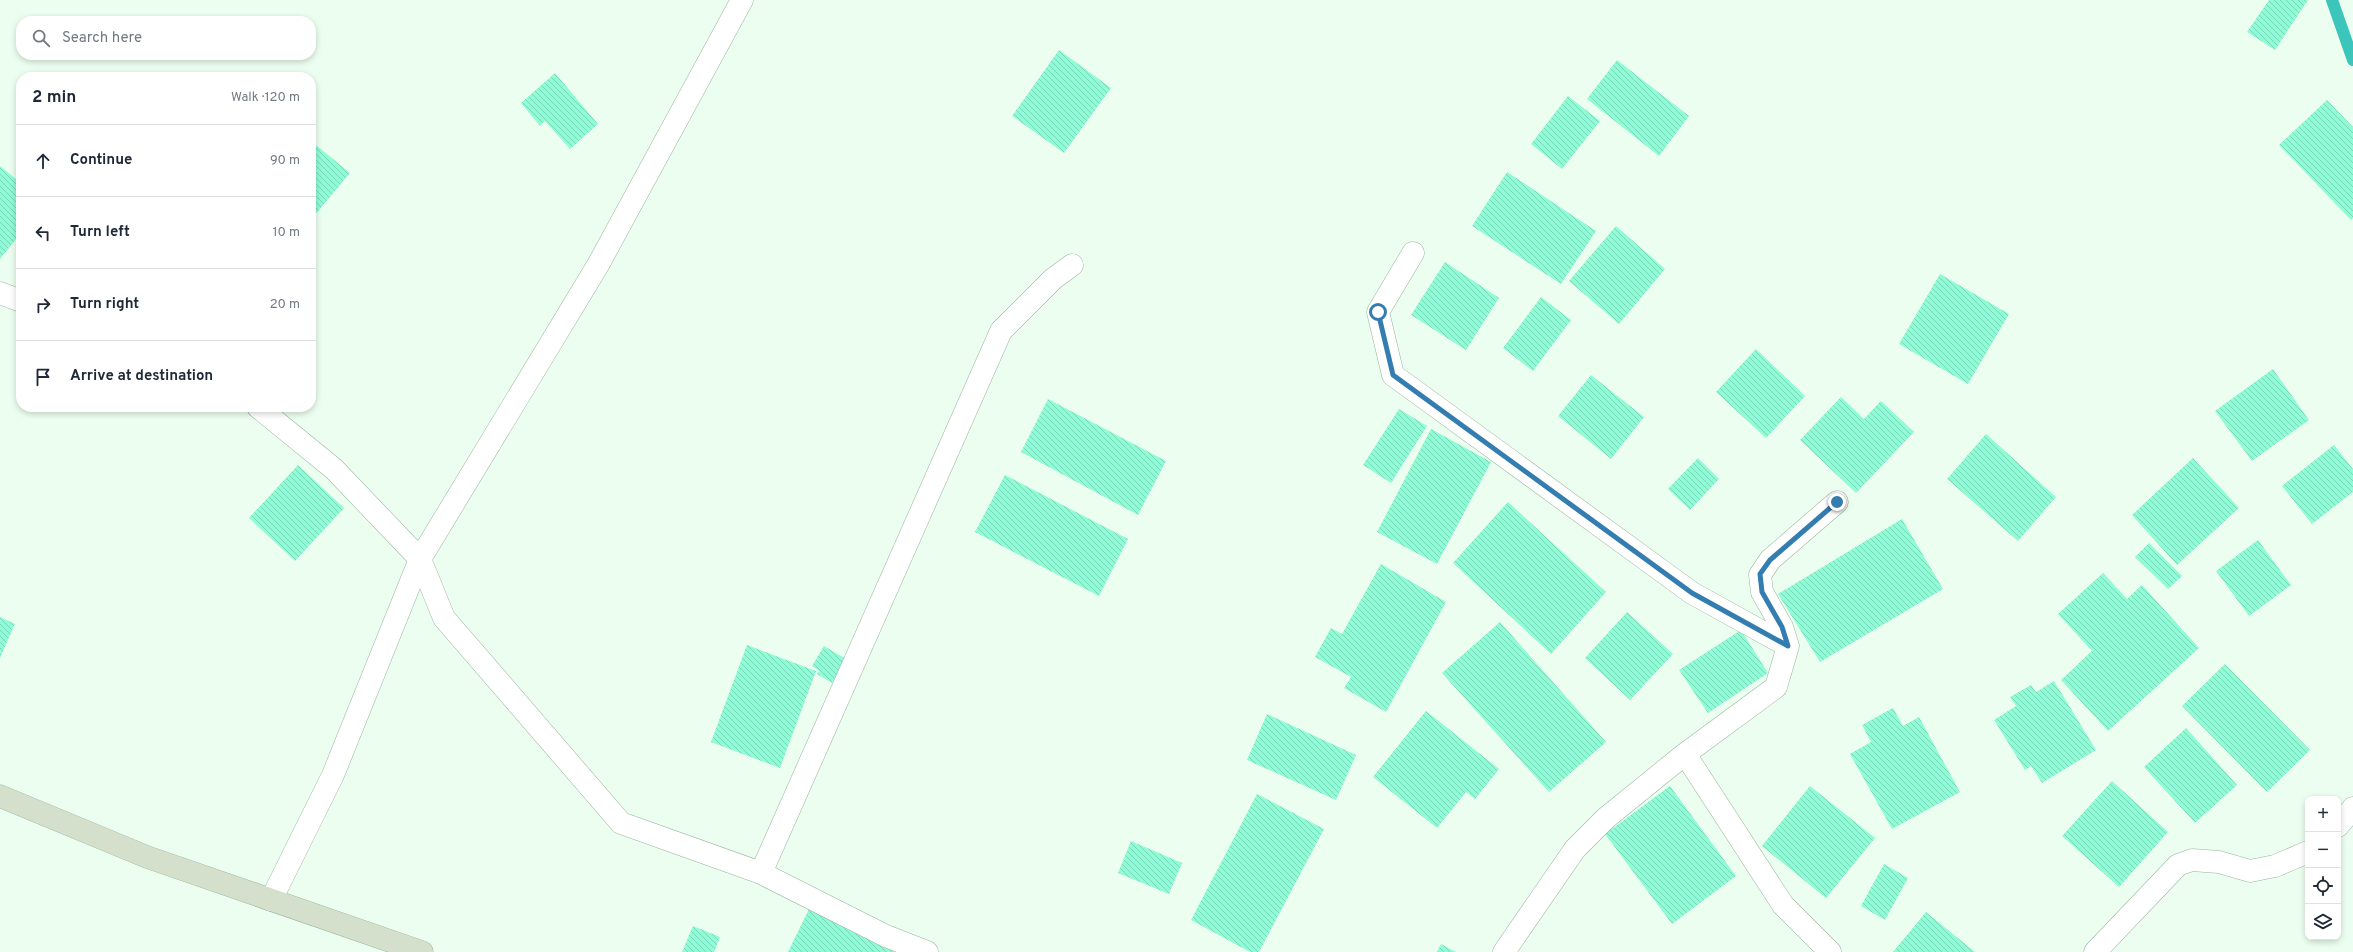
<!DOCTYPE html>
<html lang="en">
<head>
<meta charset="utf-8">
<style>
	:root { --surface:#fff; --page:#f2f2f3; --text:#1f2937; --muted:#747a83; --line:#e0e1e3 }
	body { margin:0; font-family:Overpass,sans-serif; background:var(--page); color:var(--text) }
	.controls { position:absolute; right:12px; bottom:12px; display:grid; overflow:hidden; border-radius:8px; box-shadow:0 2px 6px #0003 }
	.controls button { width:36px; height:36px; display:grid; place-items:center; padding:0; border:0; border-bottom:1px solid var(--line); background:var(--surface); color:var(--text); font:20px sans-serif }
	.stop { position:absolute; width:12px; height:12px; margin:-9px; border:3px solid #347db1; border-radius:50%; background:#fff }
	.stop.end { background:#347db1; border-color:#fff; box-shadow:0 1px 4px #0008 }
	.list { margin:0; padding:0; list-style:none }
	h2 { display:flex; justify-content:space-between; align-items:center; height:52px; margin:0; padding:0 16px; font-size:17px }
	h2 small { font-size:13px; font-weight:400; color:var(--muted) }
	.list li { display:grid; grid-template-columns:26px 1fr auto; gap:12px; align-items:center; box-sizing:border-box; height:72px; padding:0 16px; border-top:1px solid var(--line) }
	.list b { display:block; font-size:15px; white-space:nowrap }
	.list em { font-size:13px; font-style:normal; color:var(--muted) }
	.icon { flex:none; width:22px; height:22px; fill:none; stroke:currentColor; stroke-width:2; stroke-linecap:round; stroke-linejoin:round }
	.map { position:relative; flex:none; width:2353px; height:952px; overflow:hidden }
	.search { position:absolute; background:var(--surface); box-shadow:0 2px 6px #0003; left:16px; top:16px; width:300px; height:44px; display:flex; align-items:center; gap:10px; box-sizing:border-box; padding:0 14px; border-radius:16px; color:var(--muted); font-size:15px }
	.panel { position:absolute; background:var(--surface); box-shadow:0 2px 6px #0003; left:16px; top:72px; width:300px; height:340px; border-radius:16px }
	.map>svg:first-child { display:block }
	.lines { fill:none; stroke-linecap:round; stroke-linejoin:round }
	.stream { stroke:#3bc5bb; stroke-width:12 }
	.building { fill:url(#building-back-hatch) }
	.street-casing { stroke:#99b59f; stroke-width:23 }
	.secondary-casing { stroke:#99b59f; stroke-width:23 }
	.street { stroke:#fff; stroke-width:22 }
	.secondary { stroke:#d4e0cb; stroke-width:22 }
	.route { stroke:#347db1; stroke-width:5 }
</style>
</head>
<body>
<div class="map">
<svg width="2353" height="952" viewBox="0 0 2353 952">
	<defs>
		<pattern id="building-back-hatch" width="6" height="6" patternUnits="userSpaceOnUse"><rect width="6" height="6" fill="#8efcd7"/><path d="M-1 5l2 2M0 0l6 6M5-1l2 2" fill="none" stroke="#79d7b7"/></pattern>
	</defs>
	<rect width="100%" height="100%" fill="#ecfeef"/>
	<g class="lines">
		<!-- stream -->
		<path class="stream" d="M2332,0l21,60"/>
	</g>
	<!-- building -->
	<path class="building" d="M2269,0h39l-33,50 -28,-18z
		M1059,50l52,38 -47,65 -52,-37z
		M1617,60l72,56 -30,40 -72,-57z
		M555,73l43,51 -28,25 -25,-28 -5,5 -19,-23z
		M1568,96l32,25 -38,48 -31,-25z
		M2327,100l26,27v91l-2,2 -72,-75z
		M311,141l39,32 -35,42 -4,-3z
		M0,166l21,17v50l-21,26z
		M1507,172l89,59 -35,53 -89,-58z
		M1616,226l49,43 -46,55 -50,-43z
		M1445,262l54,36 -33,52 -55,-35z
		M1940,274l69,40 -41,70 -69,-40z
		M1541,297l30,23 -38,51 -30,-23z
		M1756,349l49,47 -39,42 -50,-46z
		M2273,369l36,51 -57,41 -37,-50z
		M1591,375l53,42 -33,42 -53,-43z
		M1841,397l23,22 17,-18 33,31 -58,61 -56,-53z
		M1048,399l118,62 -28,54 -117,-63z
		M1399,409l28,17 -36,57 -28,-18z
		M1431,429l60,33 -54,102 -60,-32z
		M1986,434l70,63 -38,44 -71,-62z
		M2334,445l19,24v23l-41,32 -30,-38z
		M1698,458l21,21 -29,31 -22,-21z
		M2193,458l46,50 -62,57 -45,-50z
		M298,465l46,43 -49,53 -46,-43z
		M1005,475l123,64 -29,57 -124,-64z
		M1508,502l98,90 -55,62 -98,-91z
		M1902,519l41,70 -123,73 -42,-68z
		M2258,540l33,45 -42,31 -33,-45z
		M2149,543l33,33 -14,13 -33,-32z
		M1381,564l65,38 -60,110 -42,-24 7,-11 -36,-20 16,-29 11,6z
		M2103,573l24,26 15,-14 57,63 -91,83 -47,-51 31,-29 -34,-37z
		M1627,612l46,42 -43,46 -45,-42z
		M0,617l15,7 -15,34z
		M1500,622l106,120 -57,50 -107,-119z
		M1741,630l27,43 -60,40 -29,-43z
		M747,645l69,26 -36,97 -69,-26z
		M824,646l22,13 -14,24 -15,-9 2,-3 -7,-5z
		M2225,664l85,86 -43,42 -85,-86z
		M2054,681l42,69 -54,33 -11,-17 -6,4 -31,-50 22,-14 -6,-9 21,-12 5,7z
		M1893,708l10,18 16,-9 41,75 -68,37 -42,-75 21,-12 -9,-17z
		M1426,711l73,58 -24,30 -9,-7 -29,36 -64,-51z
		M1267,714l89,41 -20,45 -89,-40z
		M2186,728l51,57 -42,38 -51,-56z
		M2112,781l56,51 -49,55 -57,-51z
		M1670,786l66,90 -64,48 -67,-90z
		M1810,786l65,52 -49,60 -64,-52z
		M1257,794l67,35 -65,123h-9l-59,-32z
		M1131,841l51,22 -13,31 -51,-21z
		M1884,864l24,14 -23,42 -24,-14z
		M809,909l86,43h-107z
		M1926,912l49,40h-82z
		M693,926l27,11 -6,15h-32z
		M1441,944l15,8h-19z"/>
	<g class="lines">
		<defs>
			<path id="street" d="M1413,253l-35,59 15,63 299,218 96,53
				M0,293l21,8
				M258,407l76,62 86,90 24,59 177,205 140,50 125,63 41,16
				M1685,754l98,151 47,47
				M2338,826l15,-18
				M761,873l240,-542 52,-52 19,-14
				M271,900l62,-125 87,-216 178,-294 144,-265
				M1504,952l71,-103 31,-31 79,-64 91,-67 12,-41 -6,-19 -20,-35 -2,-17 10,-15 67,-58
				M2095,952l83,-87 14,-5 27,2 31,9 25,-5 33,-14"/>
			<path id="secondary" d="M0,796l147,61 275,95"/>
		</defs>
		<!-- street casing -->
		<use href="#street" class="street-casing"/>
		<!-- secondary casing -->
		<use href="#secondary" class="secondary-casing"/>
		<!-- street -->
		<use href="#street" class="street"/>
		<!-- secondary -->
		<use href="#secondary" class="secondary"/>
	</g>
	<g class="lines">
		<!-- route -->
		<path class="route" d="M1378,312l15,63 299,218 96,53 -6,-19 -20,-35 -2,-18 10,-14 67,-58"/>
	</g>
</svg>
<div class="controls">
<button>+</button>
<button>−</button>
<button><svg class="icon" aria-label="locate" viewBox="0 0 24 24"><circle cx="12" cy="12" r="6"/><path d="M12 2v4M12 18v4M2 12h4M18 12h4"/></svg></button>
<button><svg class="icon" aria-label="layers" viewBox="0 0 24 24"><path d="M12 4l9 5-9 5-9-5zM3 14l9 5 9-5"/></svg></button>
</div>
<div class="stop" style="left:1378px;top:312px"></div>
<div class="stop end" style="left:1837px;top:502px"></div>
<div class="search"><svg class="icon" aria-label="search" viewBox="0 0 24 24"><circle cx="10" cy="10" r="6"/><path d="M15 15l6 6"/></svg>Search here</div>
<section class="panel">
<h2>2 min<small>Walk · 120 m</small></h2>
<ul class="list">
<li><svg class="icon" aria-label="ahead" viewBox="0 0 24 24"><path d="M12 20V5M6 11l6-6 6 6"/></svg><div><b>Continue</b></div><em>90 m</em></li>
<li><svg class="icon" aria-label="left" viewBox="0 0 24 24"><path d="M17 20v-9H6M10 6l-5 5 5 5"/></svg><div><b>Turn left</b></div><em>10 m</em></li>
<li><svg class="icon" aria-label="right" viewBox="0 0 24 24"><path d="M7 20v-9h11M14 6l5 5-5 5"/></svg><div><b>Turn right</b></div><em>20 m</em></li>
<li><svg class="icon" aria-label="arrive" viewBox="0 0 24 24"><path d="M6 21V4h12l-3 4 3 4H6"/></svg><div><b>Arrive at destination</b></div></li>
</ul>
</section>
</div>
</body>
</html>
